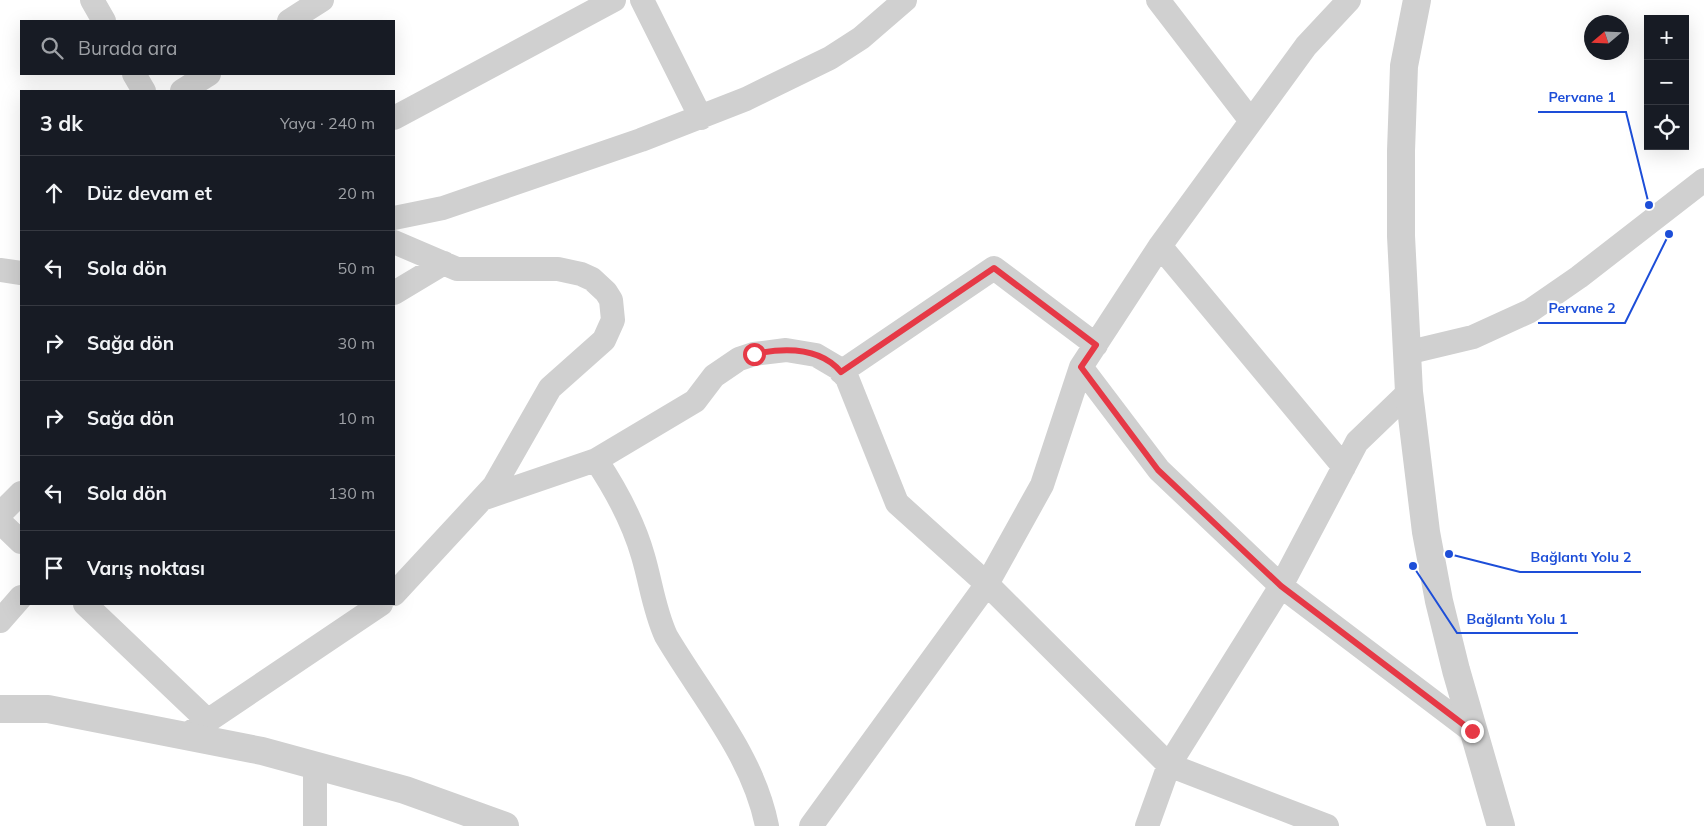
<!DOCTYPE html>
<html lang="tr">
<head>
<meta charset="utf-8">
<style>
	:root { --surface:#171b24; --page:#20242c; --text:#f1f3f6; --muted:#9ea1a6; --line:#363941 }
	body { margin:0; font-family:Mulish,sans-serif; background:var(--page); color:var(--text) }
	.controls { position:absolute; right:15px; top:15px; display:grid; overflow:hidden; border-radius:0px; box-shadow:0 5px 20px #0002 }
	.controls button { width:45px; height:45px; display:grid; place-items:center; padding:0; border:0; border-bottom:1px solid var(--line); background:var(--surface); color:var(--text); font:25px sans-serif }
	.compass { position:absolute; left:1584px; top:15px; width:45px; height:45px; border-radius:50%; background:var(--surface); box-shadow:0 5px 20px #0002; rotate:251deg }
	.stop { position:absolute; width:15px; height:15px; margin:-11px; border:4px solid #e63946; border-radius:50%; background:#fff }
	.stop.end { background:#e63946; border-color:#fff; box-shadow:0 1px 5px #0008 }
	.list { margin:0; padding:0; list-style:none }
	h2 { display:flex; justify-content:space-between; align-items:center; height:65px; margin:0; padding:0 20px; font-size:21px }
	h2 small { font-size:16px; font-weight:400; color:var(--muted) }
	.list li { display:grid; grid-template-columns:32px 1fr auto; gap:15px; align-items:center; box-sizing:border-box; height:75px; padding:0 20px; border-top:1px solid var(--line) }
	.list b { display:block; font-size:19px; white-space:nowrap }
	.list em { font-size:16px; font-style:normal; color:var(--muted) }
	.icon { flex:none; width:28px; height:28px; fill:none; stroke:currentColor; stroke-width:2; stroke-linecap:round; stroke-linejoin:round }
	.map { position:relative; flex:none; width:1704px; height:826px; overflow:hidden }
	.search { position:absolute; background:var(--surface); box-shadow:0 5px 20px #0002; left:20px; top:20px; width:375px; height:55px; display:flex; align-items:center; gap:12px; box-sizing:border-box; padding:0 18px; border-radius:0px; color:var(--muted); font-size:19px }
	.panel { position:absolute; background:var(--surface); box-shadow:0 5px 20px #0002; left:20px; top:90px; width:375px; height:515px; border-radius:0px }
	.map>svg:first-child { display:block }
	.lines { fill:none; stroke-linecap:round; stroke-linejoin:round }
	.minor { stroke:#d0d0d0; stroke-width:24 }
	.tertiary { stroke:#d0d0d0; stroke-width:28 }
	.route { stroke:#e63946; stroke-width:6 }
	.leader { fill:none; stroke:#1d4ed8; stroke-width:2 }
	.callout-dot { fill:#1d4ed8; stroke:#fff; stroke-width:2 }
	.callout-label { font-size:14px; text-anchor:middle; font-weight:bold; fill:#1d4ed8; stroke:#fff; stroke-width:5; stroke-linejoin:round; paint-order:stroke }
</style>
</head>
<body>
<div class="map">
<svg width="1704" height="826" viewBox="0 0 1704 826">
	<rect width="100%" height="100%" fill="#fff"/>
	<g class="lines">
		<!-- minor -->
		<path class="minor" d="M92,0l12,21
			M642,0l59,118
			M1158,0l93,121
			M289,21l33,-21
			M134,74l10,17
			M182,91l27,-17
			M394,118l220,-118
			M394,218l49,-10 198,-68 105,-41 84,-41 31,-20 44,-38
			M394,242l63,27h101l23,5 11,5 14,13 5,8 2,20 -9,20 -54,48 -56,98 -100,108
			M1160,246l184,221
			M0,270l21,3
			M394,293l50,-30
			M1406,353l67,-16 57,-26 49,-34 125,-97
			M1081,367l78,103 122,116 191,145
			M841,372l153,-104 102,77
			M596,460c20,30 37,61 47,96 8,27 11,54 23,80 36,61 87,119 101,190
			M482,499l114,-39 99,-59 19,-25 25,-17 15,-5 32,-4 30,5 22,13 9,10 50,125 90,81 182,181 158,61
			M0,514l21,-21
			M0,522l21,20
			M85,604l123,117
			M0,621l21,-24
			M185,736l196,-132
			M315,764v62
			M811,826l176,-242 55,-99 39,-118 79,-121 146,-200 43,-46
			M1147,826l22,-61 112,-179 76,-144 52,-50"/>
		<!-- tertiary -->
		<path class="tertiary" d="M1417,0l-13,66 -3,85v85l8,156 17,140 13,69 17,69 45,156
			M0,709h48l214,42 143,39 100,36"/>
	</g>
	<g class="lines">
		<!-- route -->
		<path class="route" d="M754,354c29,-6 66,-7 87,18l153,-104 102,77 -15,22 77,103 123,116 191,145"/>
	</g>
	<!-- callouts -->
	<path class="leader" d="M1649 205L1626 112H1538M1669 234L1625 323H1538M1449 554L1520 572H1641M1413 566L1457 633H1578"/>
	<g class="callout-dot">
		<circle cx="1649" cy="205" r="5"/>
		<circle cx="1669" cy="234" r="5"/>
		<circle cx="1449" cy="554" r="5"/>
		<circle cx="1413" cy="566" r="5"/>
	</g>
	<g class="callout-label">
		<text x="1582" y="102">Pervane 1</text>
		<text x="1582" y="313">Pervane 2</text>
		<text x="1581" y="562">Bağlantı Yolu 2</text>
		<text x="1517" y="624">Bağlantı Yolu 1</text>
	</g>
</svg>
<div class="controls">
<button>+</button>
<button>−</button>
<button><svg class="icon" aria-label="locate" viewBox="0 0 24 24"><circle cx="12" cy="12" r="6"/><path d="M12 2v4M12 18v4M2 12h4M18 12h4"/></svg></button>
</div>
<svg class="compass" viewBox="-18 -18 36 36"><path d="M0-13l5 13h-10z" fill="#e53935"/><path d="M0 13l5-13h-10z" fill="#9ea1a6"/></svg>
<div class="stop" style="left:754px;top:354px"></div>
<div class="stop end" style="left:1472px;top:731px"></div>
<div class="search"><svg class="icon" aria-label="search" viewBox="0 0 24 24"><circle cx="10" cy="10" r="6"/><path d="M15 15l6 6"/></svg>Burada ara</div>
<section class="panel">
<h2>3 dk<small>Yaya · 240 m</small></h2>
<ul class="list">
<li><svg class="icon" aria-label="ahead" viewBox="0 0 24 24"><path d="M12 20V5M6 11l6-6 6 6"/></svg><div><b>Düz devam et</b></div><em>20 m</em></li>
<li><svg class="icon" aria-label="left" viewBox="0 0 24 24"><path d="M17 20v-9H6M10 6l-5 5 5 5"/></svg><div><b>Sola dön</b></div><em>50 m</em></li>
<li><svg class="icon" aria-label="right" viewBox="0 0 24 24"><path d="M7 20v-9h11M14 6l5 5-5 5"/></svg><div><b>Sağa dön</b></div><em>30 m</em></li>
<li><svg class="icon" aria-label="right" viewBox="0 0 24 24"><path d="M7 20v-9h11M14 6l5 5-5 5"/></svg><div><b>Sağa dön</b></div><em>10 m</em></li>
<li><svg class="icon" aria-label="left" viewBox="0 0 24 24"><path d="M17 20v-9H6M10 6l-5 5 5 5"/></svg><div><b>Sola dön</b></div><em>130 m</em></li>
<li><svg class="icon" aria-label="arrive" viewBox="0 0 24 24"><path d="M6 21V4h12l-3 4 3 4H6"/></svg><div><b>Varış noktası</b></div></li>
</ul>
</section>
</div>
</body>
</html>
